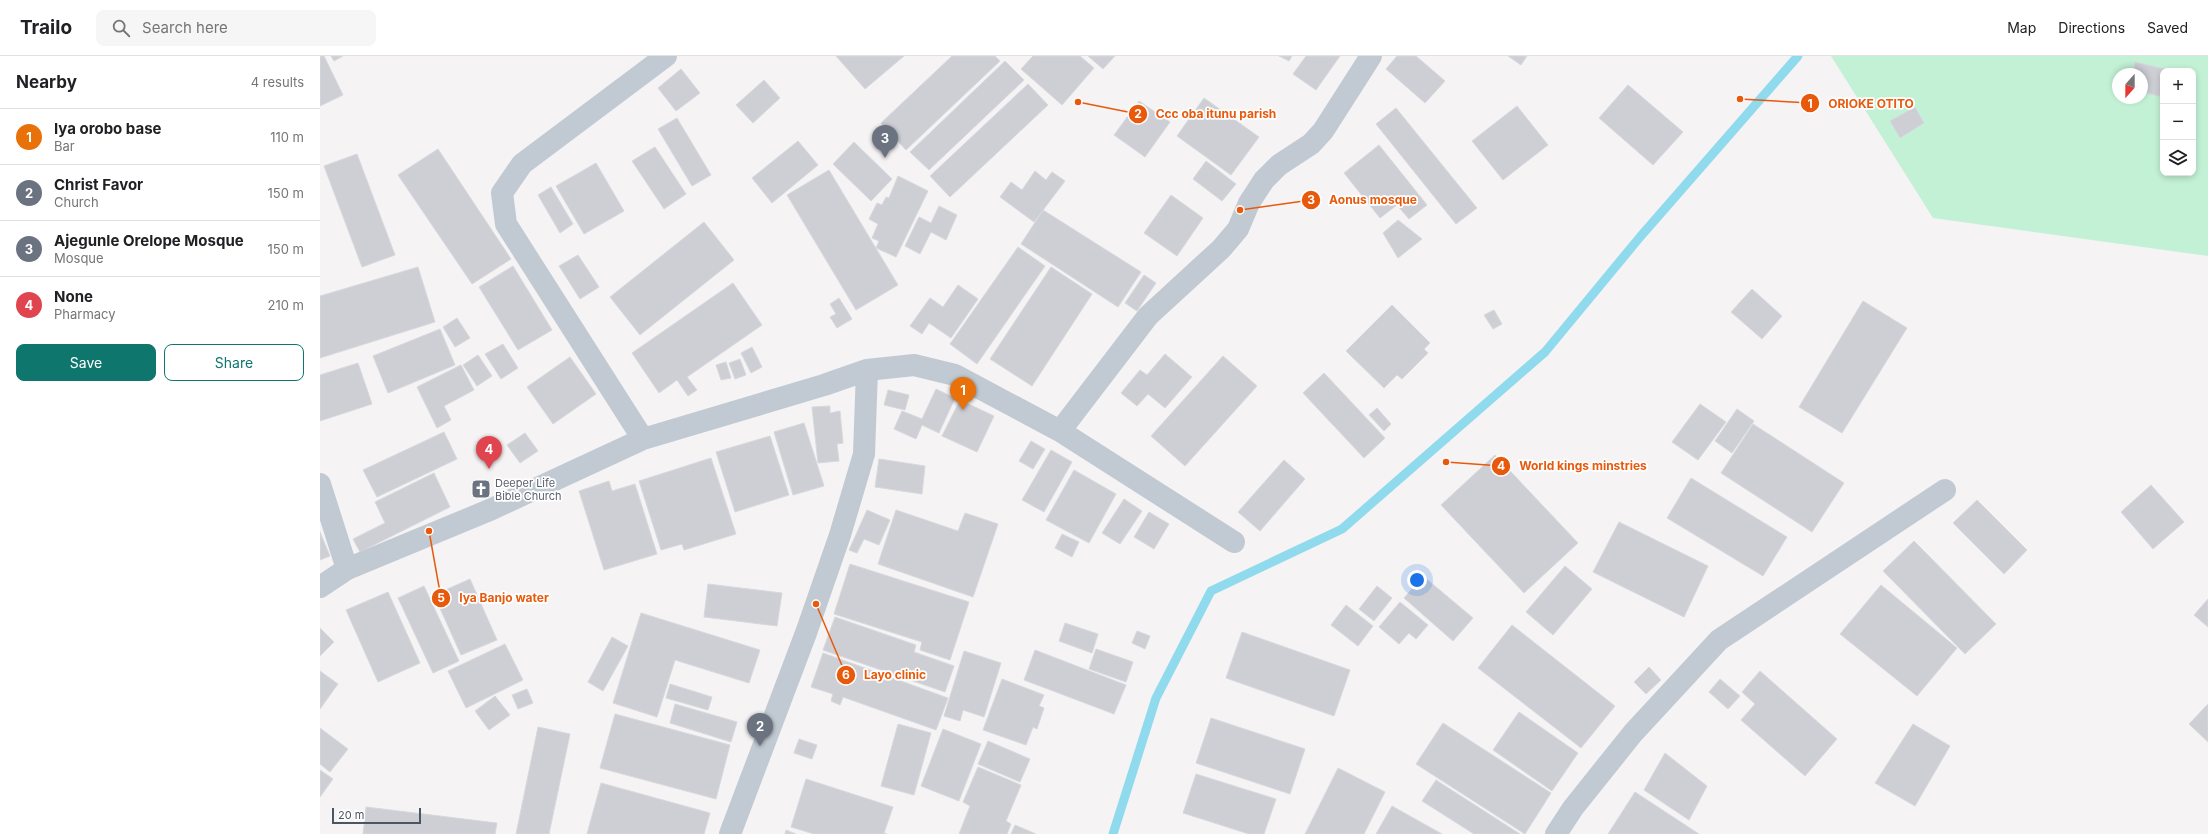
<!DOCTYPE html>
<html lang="en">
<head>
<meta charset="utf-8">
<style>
	:root { --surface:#fff; --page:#f6f6f6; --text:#202124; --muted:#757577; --line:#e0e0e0; --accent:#0f766e }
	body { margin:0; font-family:Inter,sans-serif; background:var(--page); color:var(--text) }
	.controls { position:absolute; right:12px; top:12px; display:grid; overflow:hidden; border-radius:8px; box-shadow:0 2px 6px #0003 }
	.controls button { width:36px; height:36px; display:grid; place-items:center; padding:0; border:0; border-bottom:1px solid var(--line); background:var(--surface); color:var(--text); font:20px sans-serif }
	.compass { position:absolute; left:1792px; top:12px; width:36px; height:36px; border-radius:50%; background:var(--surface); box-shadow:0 2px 6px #0003; rotate:201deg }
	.scale { position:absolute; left:12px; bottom:10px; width:89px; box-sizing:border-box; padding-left:4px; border:2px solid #4a5661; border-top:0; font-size:11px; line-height:14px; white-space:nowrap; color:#4a5661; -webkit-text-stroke:3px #fff; paint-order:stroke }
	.you { position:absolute; left:1097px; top:524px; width:14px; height:14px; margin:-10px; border:3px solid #fff; border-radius:50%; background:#1a73e8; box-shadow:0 0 0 6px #1a73e833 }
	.badge { display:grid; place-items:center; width:26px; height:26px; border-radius:50%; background:var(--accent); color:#fff; font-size:13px; font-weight:700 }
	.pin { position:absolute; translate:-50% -33px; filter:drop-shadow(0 1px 2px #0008) }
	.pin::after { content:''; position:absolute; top:21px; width:14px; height:12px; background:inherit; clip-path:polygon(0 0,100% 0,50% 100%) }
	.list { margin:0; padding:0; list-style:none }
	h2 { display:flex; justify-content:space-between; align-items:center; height:52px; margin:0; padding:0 16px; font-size:17px }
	h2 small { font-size:13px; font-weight:400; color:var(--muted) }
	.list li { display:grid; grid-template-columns:26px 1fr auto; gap:12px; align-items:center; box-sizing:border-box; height:56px; padding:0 16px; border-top:1px solid var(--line) }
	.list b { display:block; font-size:15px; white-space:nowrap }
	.list p { margin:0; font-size:13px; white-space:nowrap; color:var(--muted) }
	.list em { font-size:13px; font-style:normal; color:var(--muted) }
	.actions { display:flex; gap:8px; padding:12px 16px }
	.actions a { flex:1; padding:9px 0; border:1px solid var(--accent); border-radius:8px; text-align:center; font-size:14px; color:var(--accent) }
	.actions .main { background:var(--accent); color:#fff }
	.icon { flex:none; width:22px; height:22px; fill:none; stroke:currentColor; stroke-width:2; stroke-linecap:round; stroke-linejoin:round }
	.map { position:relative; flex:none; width:1888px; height:778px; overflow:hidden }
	header { display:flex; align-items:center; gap:24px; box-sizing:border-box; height:56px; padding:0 20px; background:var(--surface); border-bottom:1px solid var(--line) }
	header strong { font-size:19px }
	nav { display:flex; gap:22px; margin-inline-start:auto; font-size:14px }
	.search { width:280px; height:36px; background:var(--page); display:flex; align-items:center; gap:10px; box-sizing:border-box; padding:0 14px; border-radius:8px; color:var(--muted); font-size:15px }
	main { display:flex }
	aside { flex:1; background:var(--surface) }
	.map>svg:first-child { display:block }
	.green { fill:#c3f1d5; fill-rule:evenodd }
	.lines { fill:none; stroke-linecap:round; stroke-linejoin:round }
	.stream { stroke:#90daee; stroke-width:9 }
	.building { fill:#cdcfd5; stroke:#d7d9de }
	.street { stroke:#c1cad2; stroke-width:22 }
	.labels { text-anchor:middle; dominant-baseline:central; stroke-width:3.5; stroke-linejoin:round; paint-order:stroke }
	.worship-label { font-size:11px; fill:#5b616d; stroke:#fff; text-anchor:start }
	.leader { fill:none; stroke:#e8590c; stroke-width:1.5 }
	.callout-dot { fill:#e8590c; stroke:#fff; stroke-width:1.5 }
	.mark-label { font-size:12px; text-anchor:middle; font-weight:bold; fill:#fff }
	.callout-label { font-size:12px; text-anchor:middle; font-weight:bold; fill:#e8590c; stroke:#fff; stroke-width:3.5; stroke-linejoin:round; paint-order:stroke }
</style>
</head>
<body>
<header>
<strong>Trailo</strong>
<div class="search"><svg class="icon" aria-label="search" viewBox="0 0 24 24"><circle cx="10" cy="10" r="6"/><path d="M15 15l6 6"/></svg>Search here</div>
<nav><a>Map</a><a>Directions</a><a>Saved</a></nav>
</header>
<main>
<aside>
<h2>Nearby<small>4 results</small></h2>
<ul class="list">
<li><span class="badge" style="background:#e8710a">1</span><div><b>Iya orobo base</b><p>Bar</p></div><em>110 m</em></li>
<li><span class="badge" style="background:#6b7280">2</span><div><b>Christ Favor</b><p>Church</p></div><em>150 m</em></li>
<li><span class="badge" style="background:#6b7280">3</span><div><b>Ajegunle Orelope Mosque</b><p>Mosque</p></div><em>150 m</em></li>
<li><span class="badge" style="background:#e0444e">4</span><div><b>None</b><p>Pharmacy</p></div><em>210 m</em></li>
</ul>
<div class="actions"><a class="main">Save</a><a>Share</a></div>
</aside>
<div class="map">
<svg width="1888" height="778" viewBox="0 0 1888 778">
	<rect width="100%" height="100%" fill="#f5f3f3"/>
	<!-- green -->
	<path class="green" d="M1511,0h377v200l-275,-38zM1843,15h30v102h-30zM1798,18h24v24h-24z"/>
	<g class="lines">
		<!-- stream -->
		<path class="stream" d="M793,778l43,-136 55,-107 131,-62 203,-177 95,-115 158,-181"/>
	</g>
	<!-- building -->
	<path class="building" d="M0,0h4l19,39 -23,11z
		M11,0h12l-9,5z
		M516,0h68l-39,33z
		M632,0h43l5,5 -94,89 -25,-27z
		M713,0h47l14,12 -32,37 -41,-36z
		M768,0h27l-12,13z
		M959,0h13l-3,5z
		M986,0h34l-24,34 -23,-16z
		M1077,0h19l29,25 -20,22 -39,-34z
		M1188,0h19l-6,9z
		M685,5l19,19 -95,90 -19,-18z
		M1815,6l38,9h-10v26l-21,-5v-18h-9z
		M361,13l19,24 -24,18 -18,-23z
		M444,24l16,18 -27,25 -17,-18z
		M708,28l20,21 -98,92 -20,-21z
		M1308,29l55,47 -30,33 -54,-47z
		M884,42l55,39 -28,38 -54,-39z
		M819,45l31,21 -25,35 -31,-22z
		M1197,50l31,39 -45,35 -31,-39z
		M1595,51l9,16 -24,15 -10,-17z
		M1076,52l81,100 -21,16 -80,-100z
		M357,62l34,57 -19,11 -34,-57z
		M478,85l20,24 -46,38 -20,-25z
		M534,86l38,37 -21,22 -38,-37z
		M1059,89l48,60 -18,14 -12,-14 -17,13 -36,-45z
		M335,91l31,47 -22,15 -32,-48z
		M118,93l73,110 -39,25 -74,-109z
		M37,98l38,101 -33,12 -38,-101z
		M886,105l30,23 -14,17 -29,-22z
		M276,107l28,48 -40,23 -28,-48z
		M509,114l69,115 -42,25 -69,-115z
		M715,115l11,9 6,-8 13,9 -31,41 -34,-25 11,-15 11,8z
		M578,120l30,15 -32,66 -20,-9 3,-7 -7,-3 6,-14 -9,-5 8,-16 5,2 4,-8 3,1z
		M231,131l22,37 -13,9 -22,-38z
		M851,139l32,23 -26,38 -33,-23z
		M619,150l18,9 -11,25 -15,-8 -11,22 -15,-8 14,-29 12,6z
		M723,154l98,62 -23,35 -97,-63z
		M1078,164l24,19 -24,19 -15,-25z
		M384,166l30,38 -94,75 -30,-38z
		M698,191l27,19 -68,98 -27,-20z
		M258,199l21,32 -19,12 -21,-33z
		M193,210l39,64 -34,20 -39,-63z
		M98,211l17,55 -115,36v-62z
		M731,211l41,27 -60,92 -42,-27z
		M824,219l12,8 -19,28 -12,-8z
		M413,227l29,42 -75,52 10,13 -9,6 -11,-16 -18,13 -27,-40z
		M638,229l20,14 -27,39 -22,-15 -7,11 -12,-8 20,-28 13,9z
		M1432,233l30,27 -20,23 -31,-27z
		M519,242l13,21 -15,9 -7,-11 6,-3 -6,-10z
		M1543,245l44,27 -65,105 -43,-26z
		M1072,249l38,38 -6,6 4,4 -26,26 -5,-4 -13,13 -38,-37z
		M1174,254l8,14 -9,5 -9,-14z
		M137,262l13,20 -15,9 -12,-20z
		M120,273l15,36 -67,28 -15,-37z
		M183,288l15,24 -17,11 -16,-25z
		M432,291l10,20 -11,6 -10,-20z
		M845,298l27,23 -27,31 -17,-14 -11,12 -16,-13 19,-23 7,5z
		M158,299l14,21 -15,10 -14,-21z
		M903,300l34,30 -72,80 -34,-30z
		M250,301l26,37 -43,30 -26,-37z
		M420,303l6,16 -11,4 -6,-16z
		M406,306l5,16 -10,2 -5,-15z
		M38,307l14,41 -52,17v-46z
		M141,309l13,25 -30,16 7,14 -14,8 -20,-41z
		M1004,317l61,65 -21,20 -61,-65z
		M616,333l19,9 -16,35 -17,-8 -6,14 -22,-10 8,-18 20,8z
		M568,334l21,5 -4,15 -21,-5z
		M640,344l34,16 -17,36 -35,-16z
		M1380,348l26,18 -28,38 -26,-18z
		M510,350v7l10,-2 3,32 -6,1 2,17 -21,2 -6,-56z
		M1057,352l14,16 -7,7 -15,-16z
		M1417,353l17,12 -22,32 -17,-12z
		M484,367l20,63 -31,9 -19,-63z
		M1433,368l91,59 -32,49 -91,-59z
		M124,376l13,27 -80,38 -14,-27z
		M205,377l13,18 -18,12 -13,-18z
		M450,380l19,59 -54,17 -19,-60z
		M711,385l14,8 -12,20 -14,-8z
		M731,394l21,12 -28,50 -22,-12z
		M1175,399l83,88 -54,50 -83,-88z
		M391,402l25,76 -52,16 -2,-6 -21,6 -22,-69z
		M559,403l46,7 -3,28 -47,-7z
		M964,404l21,19 -45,52 -22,-19z
		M754,414l42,24 -27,49 -43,-23z
		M114,417l16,34 -90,45 -7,-13 32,-16 -10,-21z
		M1371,422l96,59 -24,39 -96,-58z
		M289,425l3,10 23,-7 22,70 -53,16 -25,-79z
		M1831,429l33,37 -31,27 -32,-37z
		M804,443l18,12 -22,33 -18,-11z
		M1657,444l50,50 -23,24 -51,-51z
		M547,454l23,10 -11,25 -15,-6 -7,14 -8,-3z
		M576,454l62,21 7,-18 33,11 -25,73 -95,-33z
		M829,456l20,12 -15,25 -20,-12z
		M1299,466l89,44 -24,51 -91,-45z
		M0,476l10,24 -10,4z
		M742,478l17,8 -7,15 -17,-9z
		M1594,485l82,83 -31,30 -82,-83z
		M530,508l119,38 -19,58 -30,-10 2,-8 -88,-28z
		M1245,510l27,23 -39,46 -27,-23z
		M1103,520l50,42 -20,23 -49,-43z
		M150,523l27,61 -36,15 -27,-60z
		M388,528l74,9 -5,33 -73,-9z
		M1561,529l76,63 -40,48 -77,-62z
		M104,530l35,75 -26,12 -35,-75z
		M1057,530l15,12 -18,23 -15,-12z
		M68,536l32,71 -42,19 -32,-72z
		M1888,543v28l-14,-12z
		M1080,546l28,23 -12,14 -7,-6 -10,11 -20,-17z
		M1026,549l27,21 -15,20 -27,-21z
		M321,557l119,37 -11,33 -74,-23 -18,57 -44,-14z
		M515,561l81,28 -2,7 40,14 -9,26 -122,-42z
		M745,567l33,11 -6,19 -33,-12z
		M1192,569l103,81 -34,42 -103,-80z
		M0,572l14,14 -14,14z
		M817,575l13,5 -5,13 -13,-6z
		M922,576l108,38 -16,46 -108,-38z
		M292,581l16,9 -25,45 -15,-9z
		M185,588l18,36 -57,28 -18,-37z
		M776,593l37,13 -7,20 -37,-13z
		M715,594l91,35 -12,29 -90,-34z
		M644,595l37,12 -17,54 -21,-7 -3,11 -16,-5z
		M503,597l125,45 -12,32 -93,-33 -3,8 -9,-4 2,-7 -22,-7z
		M1329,611l12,13 -15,14 -12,-12z
		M0,615l18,13 -18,25z
		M1440,615l77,68 -32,37 -64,-56 14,-16 -13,-12z
		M682,623l42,16 -5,11 5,2 -7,21 -4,-2 -7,18 -43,-15z
		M1400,623l20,17 -12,13 -19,-17z
		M350,628l42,13 -4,13 -42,-12z
		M207,633l6,14 -15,6 -6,-14z
		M175,640l15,19 -21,15 -14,-19z
		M355,648l62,18 -6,20 -61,-19z
		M1888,648v38l-19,-18z
		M1199,656l59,41 -26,38 -59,-41z
		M295,658l115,31 -14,54 -116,-31z
		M891,662l94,31 -15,45 -94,-31z
		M1123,667l108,70 -26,41 -109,-70z
		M578,668l33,9 -17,62 -33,-9z
		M1593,668l37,22 -35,60 -40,-23z
		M218,671l32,7 -21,100h-33z
		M0,672l28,21 -18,23 -10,-8z
		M623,673l38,15 -22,57 -38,-15z
		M479,683l18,6 -5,14 -18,-6z
		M668,685l42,18 -10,23 -42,-18z
		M1345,697l42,33 -18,34 -45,-30z
		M658,711l43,18 -15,36 5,3 -4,10h-48l11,-28 -7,-4z
		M1018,712l47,24 -21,42h-59z
		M0,714l13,9 -13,18z
		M876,718l80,25 -12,35h-15l-66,-21z
		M486,723l87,28 -9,26 3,1h-73l-23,-7z
		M1116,724l84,54h-46l-52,-33z
		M281,727l109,30 -6,21h-117z
		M1315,736l64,42h-91z
		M1072,750l50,28h-66z
		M46,751l131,16 -2,11h-132z
		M695,769l21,9h-25z
		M466,774l10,4h-11z"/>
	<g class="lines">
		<!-- street -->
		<path class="street" d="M740,375l88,-115 73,-67 17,-20 11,-26 15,-23 15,-15 32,-21 12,-13 48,-75
			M323,383l-137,-215 -4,-31 20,-29 144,-108
			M0,428l27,85
			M0,531l27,-18 145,-60 151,-70 181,-54 43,-15 47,-5 41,10 105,56 174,111
			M410,778l76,-201 34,-98 24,-81 3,-84
			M1236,778l17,-26 60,-75 86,-93 226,-150"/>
	</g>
	<!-- icons -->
	<defs>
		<symbol id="church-square" viewBox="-11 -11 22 22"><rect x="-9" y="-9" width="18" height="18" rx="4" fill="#6b7280" stroke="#fff"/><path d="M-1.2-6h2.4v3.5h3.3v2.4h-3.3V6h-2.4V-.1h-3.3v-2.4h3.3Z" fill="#fff"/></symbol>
	</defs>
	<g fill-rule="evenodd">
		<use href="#church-square" x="150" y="422" width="22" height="22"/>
	</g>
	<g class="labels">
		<!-- worship labels -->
		<g class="worship-label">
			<text x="175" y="427">Deeper Life<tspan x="175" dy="13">Bible Church</tspan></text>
		</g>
	</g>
	<!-- callouts -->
	<path class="leader" d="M1420 43L1490 47M758 46L818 58M920 154L991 144M1126 406L1181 410M109 475L121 542M496 548L526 619"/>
	<g class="callout-dot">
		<circle cx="1420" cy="43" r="4"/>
		<circle cx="758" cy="46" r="4"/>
		<circle cx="920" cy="154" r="4"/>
		<circle cx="1126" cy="406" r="4"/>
		<circle cx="109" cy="475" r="4"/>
		<circle cx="496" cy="548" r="4"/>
		<circle cx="1490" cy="47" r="10"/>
		<circle cx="818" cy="58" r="10"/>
		<circle cx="991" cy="144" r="10"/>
		<circle cx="1181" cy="410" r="10"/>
		<circle cx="121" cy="542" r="10"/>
		<circle cx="526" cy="619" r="10"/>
	</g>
	<g class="mark-label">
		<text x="1490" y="52">1</text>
		<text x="818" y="62">2</text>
		<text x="991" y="148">3</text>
		<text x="1181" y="414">4</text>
		<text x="121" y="546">5</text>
		<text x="526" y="623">6</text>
	</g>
	<g class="callout-label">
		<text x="1551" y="52">ORIOKE OTITO</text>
		<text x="896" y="62">Ccc oba itunu parish</text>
		<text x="1053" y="148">Aonus mosque</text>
		<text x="1263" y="414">World kings minstries</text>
		<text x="184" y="546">Iya Banjo water</text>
		<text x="575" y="623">Layo clinic</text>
	</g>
</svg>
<div class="controls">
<button>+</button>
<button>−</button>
<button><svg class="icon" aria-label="layers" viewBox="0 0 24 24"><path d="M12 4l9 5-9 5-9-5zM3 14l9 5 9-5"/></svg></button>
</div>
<svg class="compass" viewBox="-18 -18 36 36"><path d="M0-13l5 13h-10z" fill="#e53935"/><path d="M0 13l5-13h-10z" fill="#757577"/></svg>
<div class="scale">20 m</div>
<div class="you"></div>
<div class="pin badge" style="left:643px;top:354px;background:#e8710a">1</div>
<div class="pin badge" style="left:440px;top:690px;background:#6b7280">2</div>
<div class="pin badge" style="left:565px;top:102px;background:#6b7280">3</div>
<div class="pin badge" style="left:169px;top:413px;background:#e0444e">4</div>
</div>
</main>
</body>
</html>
